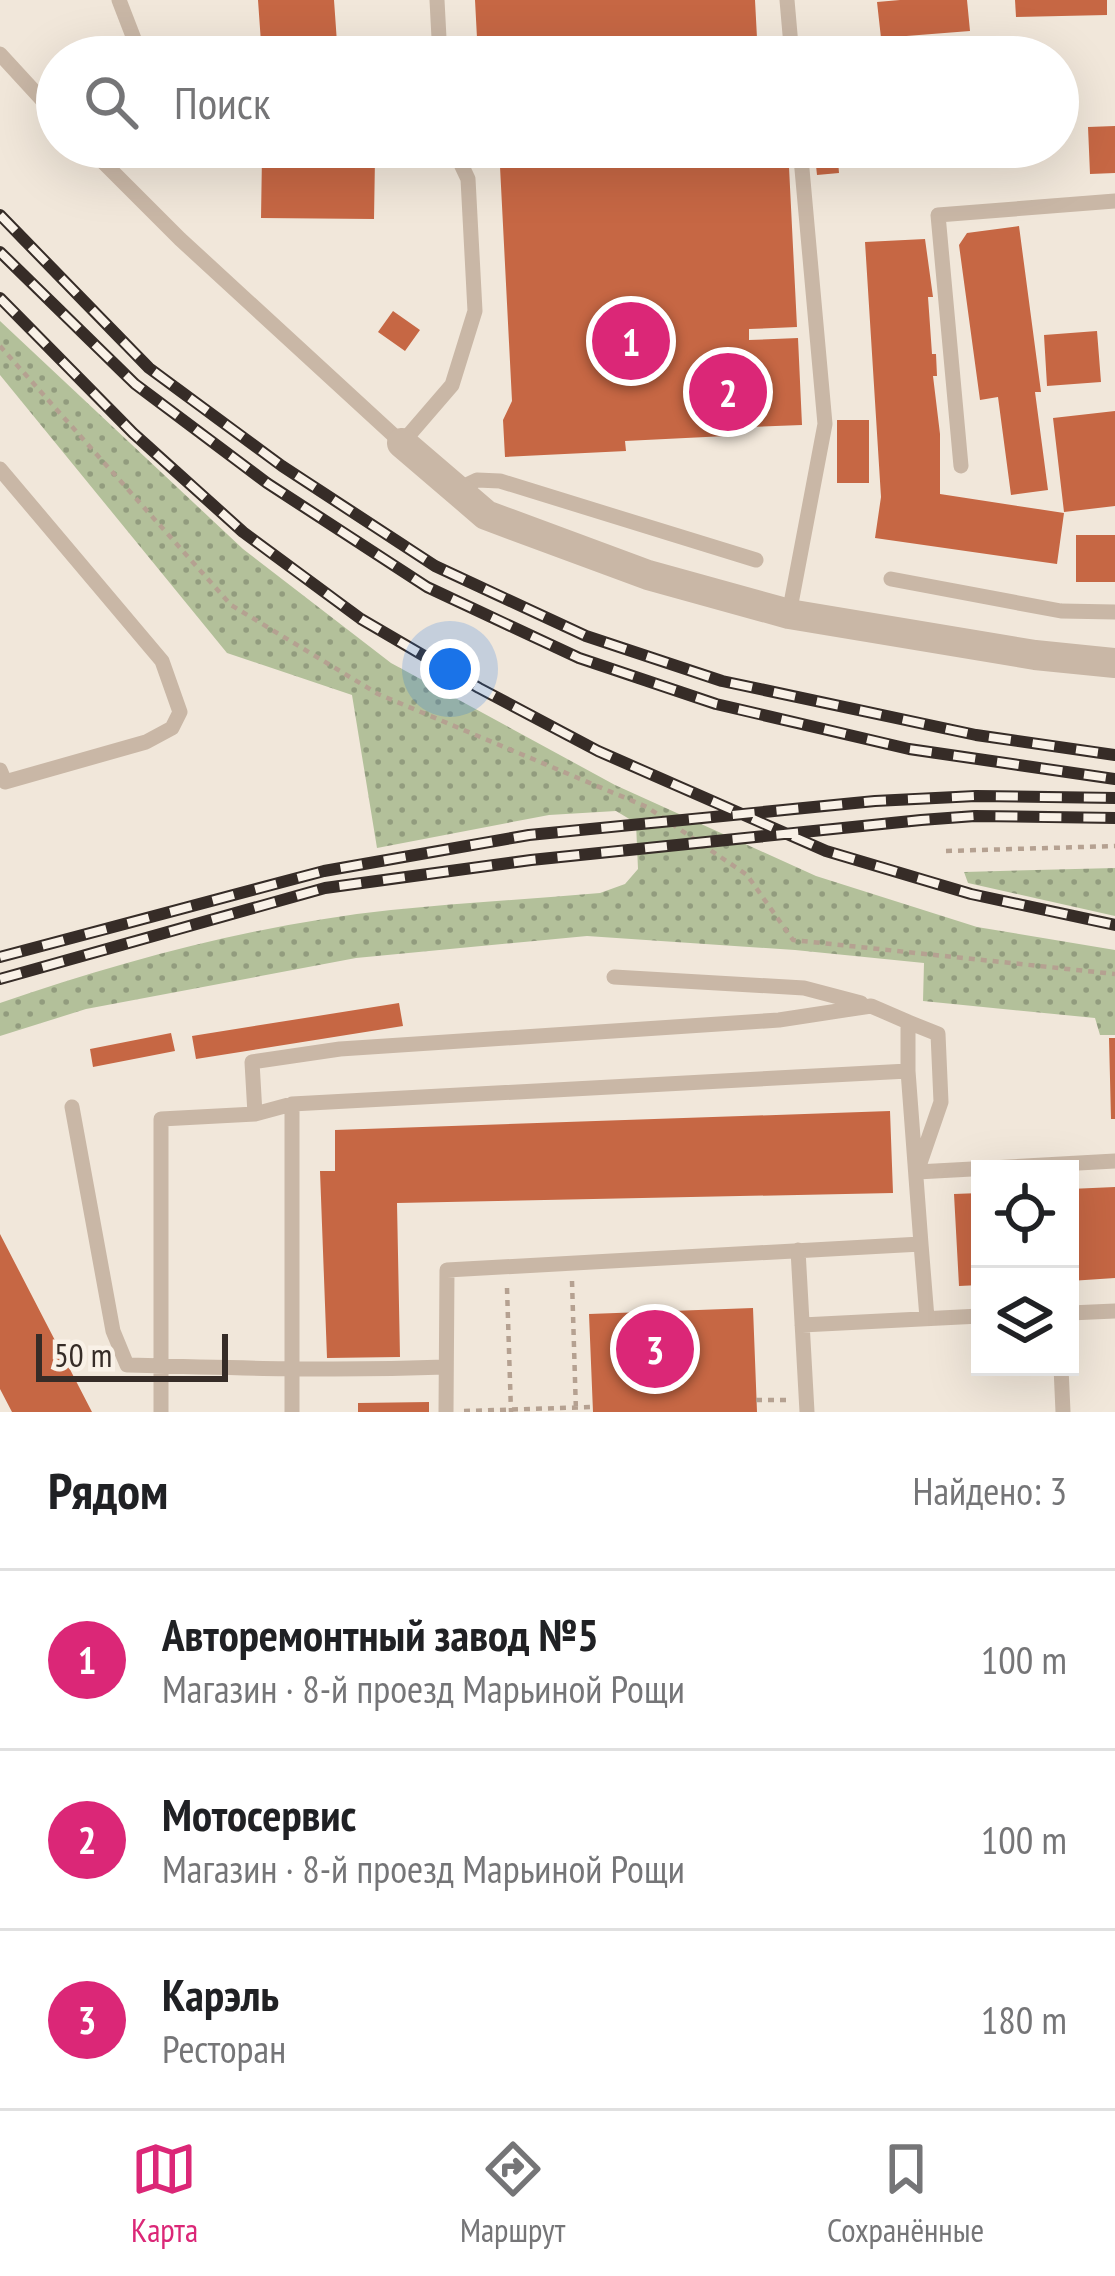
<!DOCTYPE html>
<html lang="ru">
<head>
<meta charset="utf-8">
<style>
	:root { --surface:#fff; --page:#f6f6f6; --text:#202124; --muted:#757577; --line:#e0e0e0; --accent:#db2777 }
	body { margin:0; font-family:"PT Sans Narrow",sans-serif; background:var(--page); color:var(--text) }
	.controls { position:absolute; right:36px; bottom:36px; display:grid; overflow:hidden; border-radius:0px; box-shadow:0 12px 48px #0002 }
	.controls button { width:108px; height:108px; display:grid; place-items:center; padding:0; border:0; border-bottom:3px solid var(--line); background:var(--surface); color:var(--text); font:60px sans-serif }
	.scale { position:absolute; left:36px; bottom:30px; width:192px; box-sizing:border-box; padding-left:12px; border:6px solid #362c27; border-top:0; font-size:33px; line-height:42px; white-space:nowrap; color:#362c27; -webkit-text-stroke:9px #f9f1e7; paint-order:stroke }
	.you { position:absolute; left:450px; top:669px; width:42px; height:42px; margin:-30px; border:9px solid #fff; border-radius:50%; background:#1a73e8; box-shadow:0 0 0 18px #1a73e833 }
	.badge { display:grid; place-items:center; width:78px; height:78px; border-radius:50%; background:var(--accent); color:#fff; font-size:39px; font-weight:700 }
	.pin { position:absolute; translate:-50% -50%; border:6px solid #fff; box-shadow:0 3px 12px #0006 }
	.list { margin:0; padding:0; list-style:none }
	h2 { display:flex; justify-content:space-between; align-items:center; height:156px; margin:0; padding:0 48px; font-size:51px }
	h2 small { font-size:39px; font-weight:400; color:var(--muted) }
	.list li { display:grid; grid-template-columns:78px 1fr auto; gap:36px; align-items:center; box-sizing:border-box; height:180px; padding:0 48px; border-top:3px solid var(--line) }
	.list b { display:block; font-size:45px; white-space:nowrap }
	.list p { margin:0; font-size:39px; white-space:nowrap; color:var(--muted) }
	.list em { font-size:39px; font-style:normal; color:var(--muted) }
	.icon { flex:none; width:66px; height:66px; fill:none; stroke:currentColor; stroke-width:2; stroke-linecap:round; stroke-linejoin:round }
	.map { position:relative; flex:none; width:1115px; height:1412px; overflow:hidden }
	.search { position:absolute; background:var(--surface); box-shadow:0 12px 48px #0002; left:36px; right:36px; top:36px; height:132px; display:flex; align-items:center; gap:30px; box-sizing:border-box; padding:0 42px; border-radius:66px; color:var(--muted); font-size:45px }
	.sheet { height:696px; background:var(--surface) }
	nav { display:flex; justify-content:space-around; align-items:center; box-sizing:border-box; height:168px; border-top:3px solid var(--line); background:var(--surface); font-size:33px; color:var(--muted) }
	nav a { display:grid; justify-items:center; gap:6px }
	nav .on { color:var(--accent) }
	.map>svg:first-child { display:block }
	.grass { fill:url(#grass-dots) }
	.building { fill:#c66744 }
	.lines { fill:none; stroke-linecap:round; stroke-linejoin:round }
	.path { stroke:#b5a191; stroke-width:4.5; stroke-dasharray:6 6; stroke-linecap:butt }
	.lane { stroke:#c9b7a6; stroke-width:15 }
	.street { stroke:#c9b7a6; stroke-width:30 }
	.rail-casing { stroke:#362c27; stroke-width:12 }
	.rail { stroke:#f9f1e7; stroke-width:8; stroke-dasharray:22; stroke-linecap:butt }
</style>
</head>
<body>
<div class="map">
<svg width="1115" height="1412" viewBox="0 0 1115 1412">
	<defs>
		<pattern id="grass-dots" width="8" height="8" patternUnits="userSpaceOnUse" patternTransform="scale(3)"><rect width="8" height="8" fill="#b3c09a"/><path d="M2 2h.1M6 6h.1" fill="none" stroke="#929c7e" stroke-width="1.8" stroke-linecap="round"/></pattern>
	</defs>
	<rect width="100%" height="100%" fill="#f1e7da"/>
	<!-- grass -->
	<path class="grass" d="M0,321l243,228 148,114 224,122 201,91 161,51 138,23v85h-15l-5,-17 -172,-17 1,-38 -129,-13 -208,-14 -231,22 -270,51 -86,27v-33c125,-43 259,-79 391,-93 69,-7 140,-11 209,-17l25,-9 13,-15 -2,-46 -20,-12 -67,4 -172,33 -25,-153 -125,-42 -227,-278z
		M1115,868v48l-147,-33 -4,-11z"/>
	<!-- building -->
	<path class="building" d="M258,0h76l4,57h-76z
		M475,0h280l3,57h-280z
		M900,0h67l3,31 -89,7 -4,-36z
		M1015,0h92v15l-91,2z
		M1115,126v47l-25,1 -2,-47z
		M499,147h289l9,180 -48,2v11l49,-2 4,87 -76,3v8l-101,5 1,10 -121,6 -2,-37 9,-19z
		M814,147h23l2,26 -22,2z
		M262,156l113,2 -1,61 -113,-1z
		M1019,226l22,166h-6l13,98 -37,5 -13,-98 -18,3 -21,-155 8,-12z
		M925,239l8,58h-5l4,57h4l1,22h-4l7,58v60l124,19 -7,51 -182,-26 6,-41 -16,-255z
		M393,311l27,19 -15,21 -27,-19z
		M1097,331l4,51 -54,4 -3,-51z
		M1115,411v95l-51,6 -11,-94z
		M837,420h32v63h-32z
		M1076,535h39v47h-39z
		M399,1003l4,23 -207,33 -4,-23z
		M171,1033l4,18 -82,16 -3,-18z
		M1109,1038h6v81h-4z
		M890,1111l3,82 -496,10 3,154 -73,1 -7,-187h15v-41z
		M1115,1187v91l-45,3v-92z
		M980,1193v92l-21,1 -5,-92z
		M0,1234l92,178h-80l-12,-23z
		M753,1308l4,104h-164l-4,-98z
		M429,1402v10h-71v-9z"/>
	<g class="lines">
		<!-- path -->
		<path class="path" d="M0,346l231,259 147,89 269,113 100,68 46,65 322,34
			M946,851l169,-5
			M572,1281l4,131
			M507,1288l4,124
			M756,1400h31
			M464,1411l128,-4"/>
		<!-- lane -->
		<path class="lane" d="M119,0l22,57
			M437,0l3,57
			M787,0l5,57
			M0,54l57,62
			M88,147l92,92 222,204 50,-58 23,-74 -7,-132 -15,-32
			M961,466l-23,-251 177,-14
			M0,469l162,192 18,51 -8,16 -26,14 -141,40 -5,-12
			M456,490l21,-10 23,1 256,79
			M891,579l170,32 54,1
			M789,614l36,-190 -25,-277
			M614,977l190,11 57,15
			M908,1022l30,12 3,68 -21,61
			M292,1104v308
			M72,1107l41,224 14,34c106,3 211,6 318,2
			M255,1114l-3,-52 88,-13 439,-29 92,-14 37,16v49
			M917,1172l198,-11
			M921,1244l6,74
			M798,1250l9,162
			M1070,1313l45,-2
			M802,1325l178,-9
			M1061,1367l2,45
			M161,1412v-293l94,-5 37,-10 616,-33 13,173 -474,26 -1,142"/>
		<!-- street -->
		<path class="street" d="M402,443l84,72 162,60 141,39 246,41 80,8"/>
		<defs>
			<path id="rail" d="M0,215l149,153 133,98 153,100 151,70 136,45 254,54 139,20
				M0,252l135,132 132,99 160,104 152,71 137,46 193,45 206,30
				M0,298l133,135 110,99 118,87 118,69 119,63 228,100 145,43 144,31
				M0,957l324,-86 205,-36 346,-34 101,-5 139,2
				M0,979l325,-91 206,-28 390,-40 54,-4 140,2"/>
		</defs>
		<!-- rail casing -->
		<use href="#rail" class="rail-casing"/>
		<!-- rail -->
		<use href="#rail" class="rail"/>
	</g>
</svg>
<div class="controls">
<button><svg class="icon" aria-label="locate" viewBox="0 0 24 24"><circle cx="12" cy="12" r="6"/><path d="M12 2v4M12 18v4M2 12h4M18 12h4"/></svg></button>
<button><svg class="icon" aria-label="layers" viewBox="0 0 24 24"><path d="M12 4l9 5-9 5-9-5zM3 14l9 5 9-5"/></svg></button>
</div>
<div class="scale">50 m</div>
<div class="you"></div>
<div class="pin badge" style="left:631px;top:341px">1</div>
<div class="pin badge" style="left:728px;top:392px">2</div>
<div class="pin badge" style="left:655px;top:1349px">3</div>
<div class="search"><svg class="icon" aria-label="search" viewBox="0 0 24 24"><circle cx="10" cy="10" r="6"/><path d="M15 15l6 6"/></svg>Поиск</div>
</div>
<section class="sheet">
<h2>Рядом<small>Найдено: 3</small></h2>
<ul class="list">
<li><span class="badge">1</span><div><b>Авторемонтный завод №5</b><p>Магазин · 8-й проезд Марьиной Рощи</p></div><em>100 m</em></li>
<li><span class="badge">2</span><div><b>Мотосервис</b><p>Магазин · 8-й проезд Марьиной Рощи</p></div><em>100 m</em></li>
<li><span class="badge">3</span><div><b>Карэль</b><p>Ресторан</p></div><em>180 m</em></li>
</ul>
</section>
<nav>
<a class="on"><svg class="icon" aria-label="map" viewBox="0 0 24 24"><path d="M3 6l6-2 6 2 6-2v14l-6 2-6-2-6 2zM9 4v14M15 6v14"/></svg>Карта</a>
<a><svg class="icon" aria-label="directions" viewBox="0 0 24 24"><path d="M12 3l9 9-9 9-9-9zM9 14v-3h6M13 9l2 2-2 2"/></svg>Маршрут</a>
<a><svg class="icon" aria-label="saved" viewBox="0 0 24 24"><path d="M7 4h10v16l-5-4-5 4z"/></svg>Сохранённые</a>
</nav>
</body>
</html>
